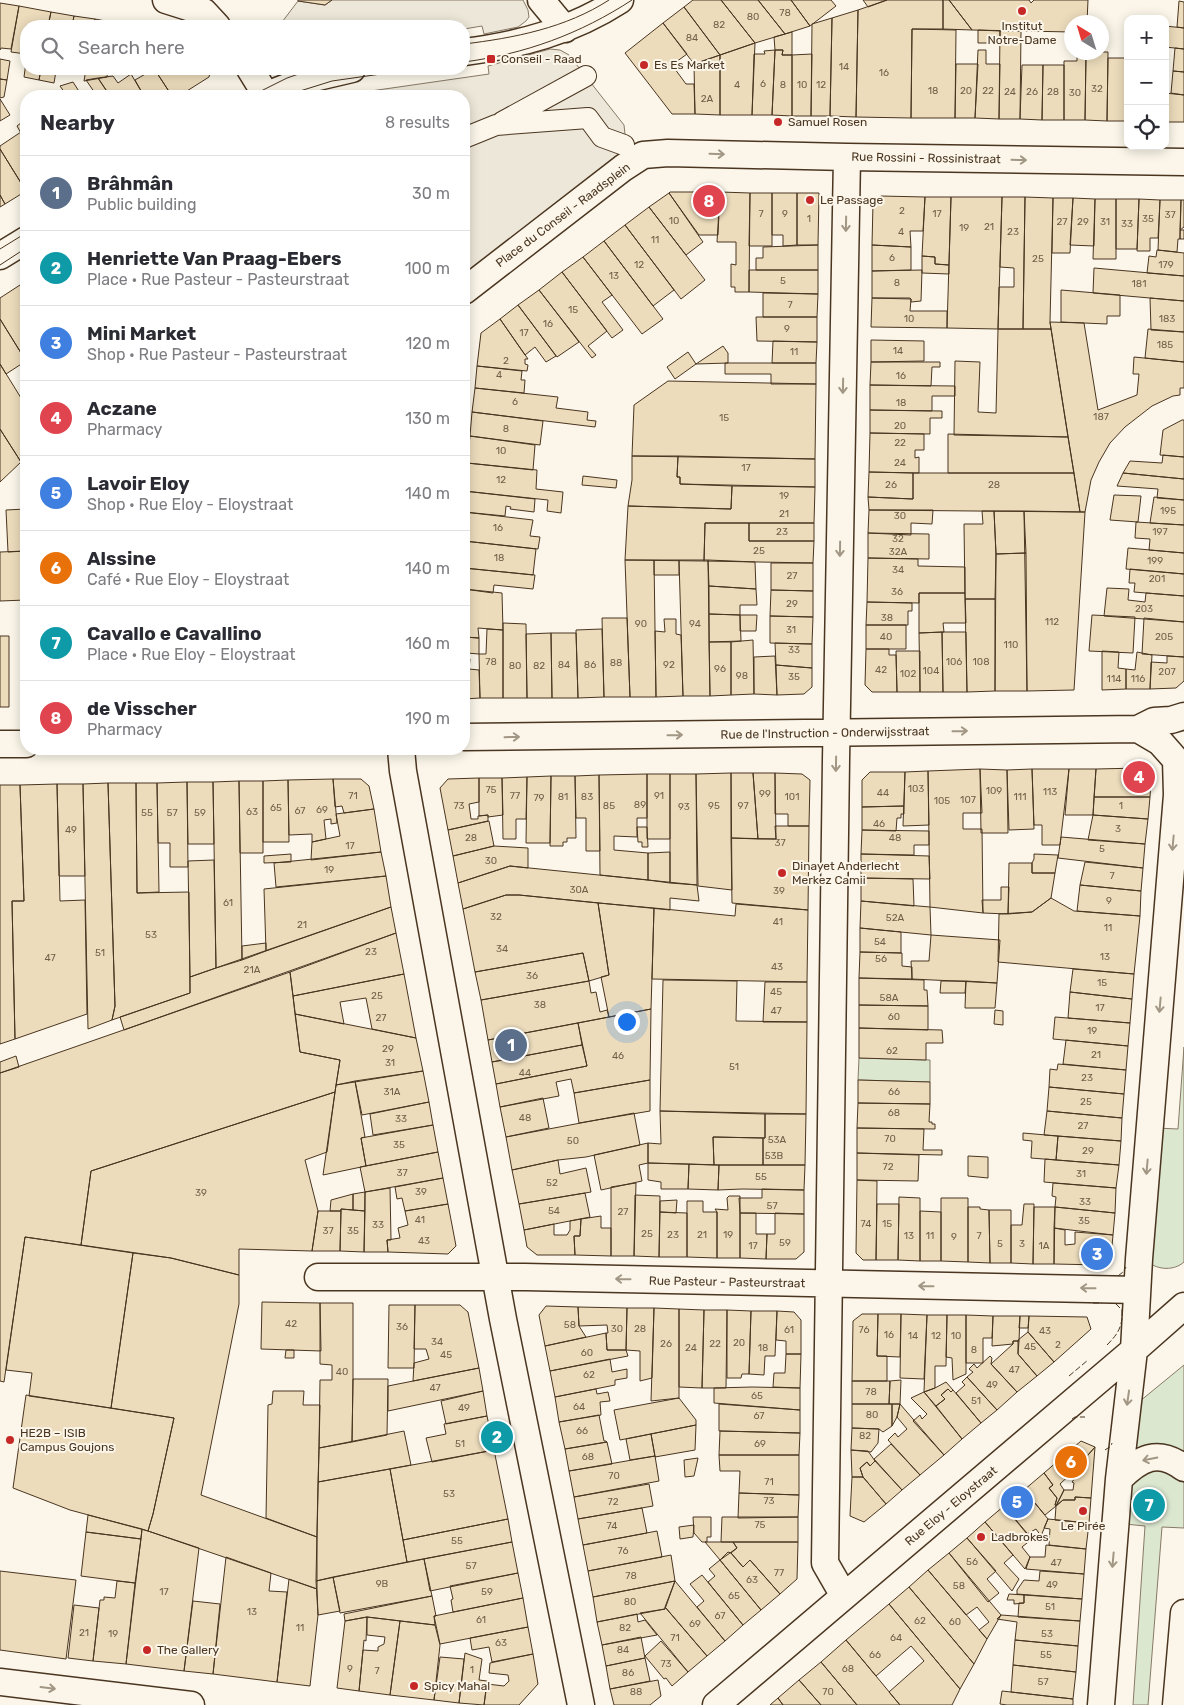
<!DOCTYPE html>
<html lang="en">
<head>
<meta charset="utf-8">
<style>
	:root { --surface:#fff; --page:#f2f2f3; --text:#2b2b33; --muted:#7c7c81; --line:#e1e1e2; --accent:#0f766e }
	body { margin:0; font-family:Rubik,sans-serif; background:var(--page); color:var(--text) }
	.controls { position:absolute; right:15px; top:15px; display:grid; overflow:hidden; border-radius:10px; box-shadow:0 2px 12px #0003 }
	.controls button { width:45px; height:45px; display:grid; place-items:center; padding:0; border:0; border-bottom:1px solid var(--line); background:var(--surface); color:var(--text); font:25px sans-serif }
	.compass { position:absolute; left:1064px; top:15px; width:45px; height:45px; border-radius:50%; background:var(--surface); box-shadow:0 2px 12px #0003; rotate:322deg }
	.you { position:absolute; left:626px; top:1021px; width:18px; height:18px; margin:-12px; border:4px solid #fff; border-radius:50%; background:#1a73e8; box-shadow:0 0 0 8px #1a73e833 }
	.badge { display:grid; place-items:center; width:32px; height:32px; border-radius:50%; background:var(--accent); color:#fff; font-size:16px; font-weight:700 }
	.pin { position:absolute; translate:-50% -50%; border:2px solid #fff; box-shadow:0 1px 5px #0006 }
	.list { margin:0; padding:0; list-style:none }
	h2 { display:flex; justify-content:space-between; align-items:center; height:65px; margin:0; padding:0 20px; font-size:21px }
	h2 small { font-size:16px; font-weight:400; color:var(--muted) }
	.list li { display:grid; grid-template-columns:32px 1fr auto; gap:15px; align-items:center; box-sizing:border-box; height:75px; padding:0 20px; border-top:1px solid var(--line) }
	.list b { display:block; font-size:19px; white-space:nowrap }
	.list p { margin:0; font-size:16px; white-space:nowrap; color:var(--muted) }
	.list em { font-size:16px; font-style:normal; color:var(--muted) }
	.icon { flex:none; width:28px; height:28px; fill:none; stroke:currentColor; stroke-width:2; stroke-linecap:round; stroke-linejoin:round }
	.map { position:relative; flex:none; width:1184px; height:1705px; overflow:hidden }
	.search { position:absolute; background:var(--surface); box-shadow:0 2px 12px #0003; left:20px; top:20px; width:450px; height:55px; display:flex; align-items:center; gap:12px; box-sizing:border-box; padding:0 18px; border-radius:20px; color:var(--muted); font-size:19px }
	.panel { position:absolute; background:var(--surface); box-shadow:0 2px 12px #0003; left:20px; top:90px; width:450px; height:665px; border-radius:20px }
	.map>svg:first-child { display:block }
	.green { fill:#dce7d0; stroke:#887966 }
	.parking { fill:#ede7d9; stroke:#887966 }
	.building { fill:#ecdcbc; stroke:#4a3520 }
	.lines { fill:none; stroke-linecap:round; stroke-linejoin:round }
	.pedestrian-casing { stroke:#4a3520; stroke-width:22 }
	.minor-casing { stroke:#4a3520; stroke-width:29 }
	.pedestrian { stroke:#fbf6e9; stroke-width:20 }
	.minor { stroke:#fbf6e9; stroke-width:26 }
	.tram { stroke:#4a3520; stroke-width:1 }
	.fence { stroke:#4a3520; stroke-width:1; stroke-dasharray:6 2.5; stroke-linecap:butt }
	.oneway { stroke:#a29684 }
	.poi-dot { fill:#c62828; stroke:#fbf6e9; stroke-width:2 }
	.labels { text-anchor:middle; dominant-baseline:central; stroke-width:4; stroke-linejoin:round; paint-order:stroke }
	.number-label { font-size:10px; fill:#725f47 }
	.poi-label { font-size:12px; fill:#4a3520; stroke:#fbf6e9; text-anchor:start }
	.street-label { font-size:12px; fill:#4a3520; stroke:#fbf6e9 }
</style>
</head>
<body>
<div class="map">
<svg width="1184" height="1705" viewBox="0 0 1184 1705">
	<rect width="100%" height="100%" fill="#fbf6e9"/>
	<!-- green -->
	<path class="green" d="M1184,1047v215c-10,9 -26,8 -36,0l8,-134 22,1z
		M859,1058l71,2v22l-72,-2z
		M1184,1365v95l-47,-3 -6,-13 3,-38z
		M1156,1468l19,3 9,12v45l-22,-1 -14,178h-15l12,-179 -20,-2 4,-40 11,-11z"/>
	<!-- parking -->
	<path class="parking" d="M332,0h191l5,10 1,7 -3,4 -8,6 -34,7 -2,-8 -18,3v-3h-185l19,-25 27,4z
		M550,49l10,1 9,5 55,70 1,9 -1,11 -6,10 -154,121v-180h-128l153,-22 -1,-8z"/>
	<!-- building -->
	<path class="building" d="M298,0h34l-7,5 -27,-4z
		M693,0h28l34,43 -35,12 -36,-48z
		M721,0h37l27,34 -30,9z
		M758,0h33l19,26 -25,8z
		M791,0h40l5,6 -26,20z
		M863,0h24l-19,7z
		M887,0h56v29h-31l-1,89 -55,-1 2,-107z
		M943,0h6l23,30 -29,-1z
		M949,0h80l2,3 3,-3h54l-1,22h-15v10l-100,-2z
		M1179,1l5,1v26l-7,-1z
		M0,3l19,3 -8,43 -10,-1 -1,2z
		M19,6l32,6 -3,14h-22v28l-15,-2z
		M684,7l36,48 -26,9 -31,-41z
		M858,10l-2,107 -26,-1 2,-98z
		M51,12l23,4 -2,10h-24z
		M74,16l21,3 -2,7h-21z
		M832,18l-2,98h-19l1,-92z
		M95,19l21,4 -1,3h-22z
		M116,23l17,3h-18z
		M663,23l24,31 -15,11 14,19h8l1,30h-23l-47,-61z
		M1165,26l19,2v21l-19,-2z
		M912,29l44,1 -1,88h-44z
		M978,30l22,1v12h-22z
		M1000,31h21l-1,88h-21z
		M792,32v23h-10l1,-5h-8l-1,-13z
		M755,43l-3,72h-32v-60z
		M1175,48l9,1v23l-11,-1z
		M775,50l-3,65h-20l2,-61h11l-1,-3z
		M775,50h8l-1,5h10v61l-20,-1z
		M978,50h8v14h14l-1,55 -24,-1z
		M1086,52h22l-1,69 -22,-1z
		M812,54l-1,62h-19v-61z
		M720,55v60l-25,-1 -1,-50z
		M1077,56h9l-1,64h-21v-59h13z
		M1108,58h20v63h-21z
		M0,59l10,2 -3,19 -7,-1z
		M26,62v7h15l-2,11 -15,-3z
		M956,64h22l-3,54h-20z
		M1022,65h21l-1,55 -22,-1z
		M1043,65h21v55h-22z
		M41,69h24l-1,3 -8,-1 -2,12 -15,-3z
		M65,69h21v4z
		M86,69h22l-1,8 -23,4z
		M154,69l1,1 17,26h-28l-9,-16z
		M157,69h54l-2,8 -30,19h-7l-17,-26z
		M1173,71l11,1v23l-13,-2z
		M131,74l13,22h-34l-12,-18 15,-2 5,7z
		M98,78l12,18h-13l-11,-16z
		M0,79l7,1 -3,17 -4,1z
		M73,82l9,14h-15l-7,-10z
		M51,91l3,5h-10z
		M1165,93l19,2v27h-19z
		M0,99l10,16 -10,6z
		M26,119v23l-9,-16z
		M21,132l5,10v49l-26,-42v-3z
		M0,149l26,42 -21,13 -5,-9z
		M670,192h50l-2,43h-19l-30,-42z
		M720,192l30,1 -1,99h-14v-5h-4v-23l5,1v-23h-19z
		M669,193l34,49 -17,13 -37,-48z
		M750,193h22v53h-23z
		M772,193h25v52l-14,1v-11h-11z
		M797,193h22l-1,52h-21z
		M0,195l5,9 -5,3z
		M881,196l44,1 -2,34h-13l1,16 -39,-2 1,-42z
		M925,197h26l-2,68 -14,-1v-7l-13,-1z
		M951,197h51l-4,132 -51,-1z
		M1002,197h23l-2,132h-25l1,-42h15v-19l-14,-1z
		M1025,197l28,1 -3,124 1,7h-28z
		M1053,198h20l-3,55h-18z
		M1073,198l22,1 -1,47 -24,-1z
		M1095,199h21v60h-23z
		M1116,199h23l-2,50h-21z
		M1139,199l21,1 -2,38h-8v13h-13z
		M1160,200h21l-1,39h-2l-1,13 -19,-2z
		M1181,200h3v27l-4,3z
		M649,207l56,73 -24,19 -56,-74z
		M625,225l49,65 -21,16 -49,-65z
		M1180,230h4v9h-4z
		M604,241l59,78 -21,15 -59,-77z
		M818,245v25h-62v-12h7v-11z
		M872,245l39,2v23l-39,1z
		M1157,250l27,3v23l-37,-3 2,-17 7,1z
		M922,256l13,1v7l14,1v9l-27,-1z
		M583,257l29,38 -10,7 21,28 -11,8 -50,-66z
		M1094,268l90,8v25l-91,-8z
		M749,270h69v24l-69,-2z
		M922,270l-1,31 -10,1v-3l-1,-1h-38v-27z
		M562,272l45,59 -19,15 8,9 -4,3 -53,-68z
		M26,281v14l-6,-10z
		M20,285l6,10v66l-26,-42v-21z
		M539,290l40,52 -22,15 -39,-52z
		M1061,290l59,5v21h-13v8l-46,-2z
		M763,293l55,1 -1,23h-54z
		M872,298l39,1 -1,12h37v17l-76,-1z
		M1150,298l34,3v31l-33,-2z
		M518,305l38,51 -10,6 -11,-15 -10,8 -25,-36z
		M756,317h61v25l-60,-1z
		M0,319l26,42 -20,13 -6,-10z
		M500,319l28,40h-3v5l3,1 -1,6 -50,-5 4,-33z
		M1050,322l34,1 14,87 39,-15 2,-21h-6l1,-17 50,5v26h-4v7l-7,1 -21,10 -27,21 -15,16 -11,19 -8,18 -6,32h-5z
		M998,329h53l17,108 -114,-2 1,-74 25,1 -2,50 18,1z
		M1148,329l36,3v30l-39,-4z
		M871,340l53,1v20l-53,1z
		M773,341l44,1 -1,21h-44z
		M723,346l5,7v10l-32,1z
		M688,352l8,12 -21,15 -8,-12z
		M871,362h69v5h-8l-1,19 -61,-1z
		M725,363h91v21h-45v-10h-46z
		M0,364l26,42v51l-5,5 -21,-33z
		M477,366l45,5 -1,9h4l-1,13 -49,-5z
		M668,381l148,3 -1,75 -183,-3 2,-51z
		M870,385l85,1v10h-23v15l-62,-1z
		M475,388l83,9 -2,11 32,4 -1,8 9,1 -1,6 -123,-15z
		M870,410l72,1v7h-12v16l-60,-1z
		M472,412l71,9 -3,24 -70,-9z
		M1182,420h2v37l-24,-2 3,-25z
		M0,429l21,33 -21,20z
		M870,433l54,1v16h-9v8l4,-1v16l-50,-1z
		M948,434l120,3 6,36h-126z
		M470,436l65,9 -2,25 -66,-7z
		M1163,455l21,2v22l-61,-6 7,-12 32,2z
		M632,456h46l-1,21h3v7l52,2 -1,23 -103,-3 4,-26z
		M678,456l137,3v28l-135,-3v-7h-3z
		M26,457v93l-1,-92z
		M467,463l70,7 -1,19 27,3 -2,21 -14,-2 1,-11 -84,-9z
		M869,472l44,1v26l-45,-2z
		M913,473h161l6,39 -211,-2 -1,-13 45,2z
		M1123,473l61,6v21l-27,-2 1,-9 -41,-3z
		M583,476l34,4 -1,8 -34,-3z
		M732,486l83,1 -1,36h-109l-1,38 -79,-1 3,-54 103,3z
		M464,491l71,8 -1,13 -24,-3 1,-2 -5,-1 -1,10 -41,-4z
		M1114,495l27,1 -3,26 -28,-2z
		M1154,497l30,3v25l-34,-2z
		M26,509v42l-18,1 -2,-42z
		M869,510h64l-1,14 -21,-1v12l-43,-2z
		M982,511h12l2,43 -1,45h-30l-1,-75h19z
		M994,511h30l2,42 -30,1z
		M1024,511l61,1 -11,178 -47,1z
		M464,512l69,8 -3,16 10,1 -2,12 -74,-8z
		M1136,522l48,3v28l-35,-3 1,-11 -15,-1z
		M705,523h44v18h65l-1,22 -109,-2z
		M749,523h65v18h-65z
		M868,533l61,1v25l-61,-1z
		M464,541l72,8 -3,26 -69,-7z
		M1128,548l56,5v21l-58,-5z
		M26,551v49l-26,1v-49z
		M1026,553l1,138h-32l1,-137z
		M868,558l50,1v7l47,1v26h-46v10l-52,-1z
		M625,560h29l2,137h-26z
		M654,560h25v15h-25z
		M679,560h29l2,136h-27z
		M708,560l47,2 1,27 -47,-3z
		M771,563h42v28l-42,-1z
		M464,568l71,7 -2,14 -39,-4 -1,8 -29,-4z
		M1130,569l54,5v22l-50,-4 1,-9h-6z
		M709,586l47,3 1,16h-17v10l-31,-1z
		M1107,588l22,1 -1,11 17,2 1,-9 38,3v26l-80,-6z
		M464,589l38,4 1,37 -25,-2 1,10 -15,-1z
		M771,590l42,1v26l-43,-1z
		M919,593h46l1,30h-23l1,9 -25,1z
		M965,599h30v92l-28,1z
		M867,602l45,1v8h-4v14h-42z
		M709,614l31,1 1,26 -32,1z
		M740,615h17l-1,16h-16z
		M1092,615l43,2 -2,36 -44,-2z
		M770,616l43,1 -1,27 -42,-1z
		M602,618h25l3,79h-26z
		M1144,618l40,4v35l-42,-3z
		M664,619h12v15l5,1 2,61 -27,1 -1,-66 10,1z
		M503,623l23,1 1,74h-24z
		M866,625h40v24h-40z
		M487,629l16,1v68h-23l-1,-44h7z
		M602,629l2,68 -26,1 -2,-68z
		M942,632l1,60h-23l-1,-59z
		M942,632h24l1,60h-24z
		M551,633l1,65h-25l-1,-64z
		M551,633h25l2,65h-26z
		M0,636h9v71h-9z
		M464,637l15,1v16l-12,-1 -1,6h-2z
		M753,640l1,54 -23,1v-53z
		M709,642h22v53l-21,1z
		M775,643l37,1v24l-36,-3z
		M866,649h23v6h7l1,37h-25l-7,-7z
		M896,651h24v41h-23z
		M1102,651l17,1 -1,16 8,1v20l-24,1z
		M1137,652l15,3 -2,34h-24v-20l9,1z
		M775,656l2,39 -23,-1v-37z
		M1167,656l17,1v24l-8,7 -26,1 1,-27 16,1z
		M464,659h6l-1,10 10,1 1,28 -16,1z
		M776,665l36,3v19l-8,7 -27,1z
		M1140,768l11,11 -1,18h-56l2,-28z
		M980,769l2,44h-19v16h19l1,84 -53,-6 -2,-136z
		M980,769l27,1 1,63h-27z
		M1032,769l2,60 -25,1 -2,-60z
		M1032,769h37l-9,76h-18v-20h-8z
		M1069,769h27l-3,46h-28z
		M928,771l1,54 -26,1 2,-54z
		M870,772h35l-1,34 -42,1v-27z
		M731,773l1,117 -34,-4 -2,-112z
		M731,773h22l5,66 -27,-1z
		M753,773h22l1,66h-18z
		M775,773l27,1 8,6 -1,46h-21v-12h-13z
		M647,774v44h-10v19l-23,-1v14l34,3v27l-48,-5 -1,-100z
		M647,774h23v65h-23z
		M670,774h26l1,111 -27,-2z
		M599,775l1,76h-14v-33h-10l-1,-42z
		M551,776l-1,67h-24l1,-66z
		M551,776h24l1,62h-9v4h-4v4h-13z
		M527,777l-1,42h-10v20h-13l-1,-61z
		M479,778v24l-10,2 2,15h7v-3l10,-1v6l-40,9 -8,-42 8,-9z
		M479,778h23l1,37 -15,2v-2l-9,1z
		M333,779h28l8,7 5,23 -30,4 -2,-7 -7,1z
		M333,779l4,44 -6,1v-5l-7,1 2,19 -14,3v-8l-23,1 -1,-55z
		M288,780l1,62h-26v-61z
		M239,781l3,179 -26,8 -3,-186z
		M239,781h24v72h-23z
		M187,782l1,85h-18v-24h-12l-1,-60z
		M187,782h26l1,62h-26z
		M108,783l7,223 -3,14 -24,9 -5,-245z
		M108,783h28l1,110 52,-1 1,101 -78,27 3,-14z
		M136,783h21l2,109 -22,1z
		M57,784l3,117 25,-1 2,114 -72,25 -3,-138h12l-4,-116z
		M57,784h26l2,92h-26z
		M0,785h20l4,116h-12l3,138 -15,5z
		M1094,797h56l-2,22 -55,-4z
		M904,806v8h-3v4h-4l-1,13 -34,-1v-23z
		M374,809l7,43 -70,8 1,-18 28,-6 -4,-22z
		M1093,815l55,4 -3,25 -57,-4z
		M489,821l5,25 -41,10 -5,-26z
		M775,826h34l-1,84 -76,-7 -1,-65 45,1z
		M637,827h10l1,20h-6v-5h-4z
		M862,830l67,1v14h-15v10l-53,-1z
		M1061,837l84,7 -2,24 -85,-10z
		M494,846l34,2v20l-18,-2 -52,17 -5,-27z
		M381,852l5,24 -110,11 -2,-24z
		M670,852v31l-22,-3v-27z
		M291,854v8l-27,1v-7z
		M861,854l68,2 1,23 -69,-1z
		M1034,854l24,1 -3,18h-23v-10l2,-4z
		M214,860l2,108 -26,9 -2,-116z
		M1085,862l58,6 -2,23 -61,-6z
		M1009,863h23v10h23l-4,25 -19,14 -24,2z
		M510,866l187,19 2,16 -29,-3v12l-151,-15h-13l-43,14 -5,-26z
		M386,876l5,31 -125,44 -2,-62z
		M861,878l52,1 1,27 -53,-5z
		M1080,885l61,6 -1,25 -63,-5z
		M1001,887h8l-1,27 -25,-1 -1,-13h19z
		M506,895h13l79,8 11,72 -20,6 -6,-28 -108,19 -12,-63z
		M1051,898l23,13 66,5 -6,58 -136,-12 1,-48 33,-2z
		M861,901l69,6 1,28 -71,-7z
		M598,903l56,5 -3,101 -42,8 -8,-40 8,-2z
		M736,904l72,6 -1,72 -155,-3 2,-71 81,8z
		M391,907l5,26 -272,97 -4,-13 70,-24v-16z
		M860,928l41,4v21l-41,-1z
		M396,933l8,41 -111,22 -3,-24z
		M931,935l69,5 -3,43 -85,-4 -1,-18h18z
		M266,943v8l-24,9v-14z
		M860,952l42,1v13l10,1v12l-53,-1z
		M583,953l6,28 -108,19 -6,-28z
		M1073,969l61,5 -2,25 -62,-7z
		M290,972l10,80 40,8 -5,32 -244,79 -10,74 -56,-8 -21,145 -4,-1v-308z
		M404,974l12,64 -44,-9 -6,-31 -26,4 4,22 -49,-10 -2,-18z
		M859,978l65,2v10h3l1,16 -69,-1z
		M663,980l74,1 -1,40 71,1 -1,92 -146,-3z
		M589,981l2,12 5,-1 4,20 7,-2 2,7 -121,23 -7,-40z
		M941,981h25l-1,12h-25z
		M966,981l31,2 -2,25h-30z
		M765,982h42v40h-44z
		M1070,992l62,7 -2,24 -62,-5z
		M859,1005l69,1v24l-69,-2z
		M651,1009l-1,71 -76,13 -3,-14 -15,3 3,14 -59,11 -4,-23 91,-18 -9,-43z
		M995,1010l8,1v14l-9,-1z
		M295,1014l121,24 7,33 -87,14 4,-25 -40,-8z
		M1055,1017l75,6 -2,23 -75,-7z
		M578,1023l4,22 -90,17 -4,-22z
		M859,1028l83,2 1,13h-17v17l-67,-2z
		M1066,1040l62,6 -2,24 -63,-6z
		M582,1045l5,21 -91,18 -4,-22z
		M16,1056l3,11 -19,6v-11z
		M1058,1064l68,6 -2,24 -75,-7 1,-18 7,1z
		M423,1071l6,31 -67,13 -7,-34z
		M650,1080v31l-71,12 -5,-30z
		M858,1080l72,2v22l-72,-1z
		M355,1081l10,56 -4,1 5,28 -43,9 13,-90z
		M1049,1087l75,7 -2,24 -75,-7z
		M335,1092l-8,60 -22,8 13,51 -6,40 -73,-2v26l-68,-17 -90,-13 10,-74z
		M543,1098l6,30 -43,9 -6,-30z
		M429,1102l4,23 -60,10 -3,-21z
		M858,1103l72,1 -1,18h3v2h3v5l-78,-1z
		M660,1111l105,3v24l-52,-1 1,28 -66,-2v-20l13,1z
		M1047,1111l75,7 -1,23 -77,-6z
		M634,1113l6,32 -54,12 -28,3 -46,10 -6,-33z
		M765,1114h41l-1,51h-42v-27h2z
		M433,1125l5,27 -72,14 -5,-28z
		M857,1128l67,1 -1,21h19v5l-85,-2z
		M1023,1133l35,3 -2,24 -25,-2 1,-17 -9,-1z
		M1058,1136l63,5 -2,24 -63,-5z
		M713,1137l50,1v27h-49z
		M648,1143v20l-9,2 3,16 -41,9 -7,-35z
		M438,1152l5,26 -78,14 -5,-25z
		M857,1153l62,2 -1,26 -61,-1z
		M968,1156l20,1v21l-20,-2z
		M1045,1159l74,6 -3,23 -72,-6z
		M558,1160l2,14 26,-6 5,24 -72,12 -7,-34z
		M648,1163l41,1 -1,25h-27v-7l-13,-2z
		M689,1164l30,1 -1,25 -30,-1z
		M719,1165h86l-1,25 -62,-1 -24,1z
		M443,1178l5,26 -43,7 -3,-13 -5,1 -2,-12z
		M857,1180l20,1 -1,79h-13l-7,-7z
		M636,1183l-2,73h-23v-69z
		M1053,1183l63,5 -1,25 -60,-6 1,-10 -4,-1z
		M390,1188l1,52h-4l1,12h-24l1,-60z
		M762,1189l42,1v24l-64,-1 -1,-15h23z
		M365,1192v19l-12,-1v-16z
		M585,1193l5,24 -66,13 -5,-26z
		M353,1194v16l-12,-1v2h-11l1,-11z
		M635,1195l25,1 -1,61 -25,-1z
		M729,1196h11v62h-23v-46l-2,-3 13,1 -1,-12z
		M899,1197l21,1v63l-22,-1z
		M941,1198h27v64l-27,-1z
		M677,1200l-1,13 -16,-1v-11z
		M687,1201h16v11h14v46l-30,-1z
		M448,1204l8,42 -8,8 -60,-2 -1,-12 13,-2 -2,-10 10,-3 -3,-14z
		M877,1204h22l-1,56h-22z
		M1024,1204h10l-1,60 -22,-1v-38h11z
		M968,1207h12v2l9,1 1,53 -22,-1z
		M1034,1207h21l-1,57h-21z
		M1055,1207l60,6 -2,22 -59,-7z
		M341,1209l24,2 -1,41 -24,-1z
		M989,1210h22v53h-21z
		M318,1211h23l-1,40h-28z
		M920,1211l21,1v49h-21z
		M660,1212l27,1v44h-28z
		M740,1213h16v21h11l-1,25 -26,-1z
		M775,1213l29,1v38l-8,7h-30l1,-25h8z
		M601,1216v12h10v28l-36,-1 -1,-19h6l1,-17z
		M581,1219l-1,17h-6l1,19h-38l-10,-8 -3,-17 30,-6v11h13l3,-5v-9z
		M1054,1228l11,2v15l10,-1v-12l38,3 -2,22 -8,8 -49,-1z
		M25,1237l108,16 -22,155 -82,-12 3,-23 -26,-3z
		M133,1253l38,5 68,17v29l-38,191 116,42v52l-169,-58 5,-17 21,-96 -63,-10z
		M262,1302l58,1 1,48 -60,-2z
		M320,1303h33v76l-1,63 -33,6 1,-68h12v-15l-12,-1z
		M389,1305h26l-1,63h-26z
		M415,1305h45l8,7 11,56 -66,13 1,-18 15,-4 -3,-10h-12z
		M546,1306l32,1 1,19 7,11 -41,9 -6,-31z
		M578,1307l49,1 -1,42h-19l-1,-17h2l-1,-8 -28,1z
		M627,1308h27l-2,70 -12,3v-30l-14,-1z
		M654,1308l25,1v89l-28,3z
		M679,1309l25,1 -2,78 -23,-1z
		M704,1310h23l-1,78h-24z
		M727,1310l24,1 -2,63h-7l-1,4h-14z
		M751,1311h26l-2,45h-10l-1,19 -15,-1z
		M777,1311l17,1 7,8v34h-15v-13l-10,-1z
		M862,1314h16l-1,42h10v25h-35l1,-60z
		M878,1314h23l-1,43 -23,-1z
		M901,1314l26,1 -3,64 -24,-1z
		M927,1315h20l-1,51h-11v22l-11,4z
		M947,1315h19v59l-13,6 -1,-22 -6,-1z
		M966,1315l27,1 -1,22h-9v25h-17z
		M993,1316h27l-1,25h-6v3l-21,2z
		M1020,1316h9l-1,12h-9z
		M1029,1316l58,1 4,12 -37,33 -26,-30z
		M1028,1332l26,30 -17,14 -19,-22v-14z
		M606,1333l1,17h19l2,6 -78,15 -5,-25z
		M1013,1341h6l-1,13 19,22 -20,16 -26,-28 22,-20z
		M286,1350h8v8h-9z
		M786,1354h15l-1,34 -27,-1 1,-14h11z
		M990,1356l2,2 -1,6 26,28 -20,18 -30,-33 6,-5 -4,-3 5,-5 3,4z
		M610,1359l2,13 15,-3v9l-12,2v5l-60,12 -5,-26z
		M479,1368l4,23 -95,20v-25z
		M967,1377l30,33 -16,13 -25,-30 9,-8 -3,-3z
		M353,1379h35l-1,56 -35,7z
		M901,1380l-1,24h-11l1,-23z
		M852,1381h38l-1,23h-37z
		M946,1382l7,8 -2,2 -3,-3 -7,6 4,4 -9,7 -12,-14 11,-4z
		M752,1387l48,1v22l-86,-7v-15z
		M596,1389l1,5 11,-2 2,9 -10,1 1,13 -42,7 -4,-25z
		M948,1389l3,3 2,-2 28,33 -19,16 -26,-33 9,-7 -4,-4z
		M273,1391h31l-1,14h17l-3,132 -51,-19 2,-113 4,-1z
		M483,1391l4,25 -41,8 -5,-23z
		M924,1392l38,47 -18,16 -31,-34 7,-6 2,4 5,-5 -16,-16z
		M26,1395l148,23 -21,96 -5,17 -78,-21 -57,-22z
		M679,1398l17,22v5l-76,15 -6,-30z
		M719,1404l81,6v23l-81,-2z
		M852,1404h40v22l-9,6 -4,-3 -27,-1z
		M892,1404h8l-3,13 -5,9z
		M900,1404l44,51 -24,20 -32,-35 7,-7 3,4 9,-8 -10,-12z
		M599,1415l5,26h2l1,1 -42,7 -6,-27z
		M487,1416l7,34 -62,12 -6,-24 20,-4 -2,-10z
		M696,1425l-1,25 -40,7 -4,-23z
		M852,1428l27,1 -1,14 -7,9 -20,-2z
		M404,1431l7,34 -93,17 1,-34z
		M720,1431l80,2 -1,22h-80z
		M651,1434l4,22 -25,4 -4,-21z
		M1081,1441l14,6 -19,22 -16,15 4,6 -8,16 -1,-1 2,-7 -8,-10 4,-3 -9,-12z
		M607,1442l5,22 -43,7 -4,-22z
		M891,1444l29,31 -18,15 -28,-31z
		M1095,1447l-4,51 -16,-1v3h-12l-7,6 8,-16h9l1,-7 -2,-1 3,-4 -4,-4z
		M494,1450l14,69 -105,21 -13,-71z
		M851,1450l17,1 7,10 -5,5 -3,-4 -7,6 3,9h-11z
		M719,1455h80v40l-60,-2 1,-22h-20z
		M655,1456l4,25 -85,16 -5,-26z
		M698,1458l-4,18 -9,1 -1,-17z
		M875,1461l27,29 -16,14 -23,-27 -3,-9 7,-6 3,4z
		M390,1469l17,93 -91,19 2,-99z
		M1044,1473l9,12 -4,3 8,10 -2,7 1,1 -11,9 -21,-25z
		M852,1477h11l23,27 -22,18 -14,-6z
		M649,1484l4,22 -75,13 -4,-22z
		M1024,1490l24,29 -7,17 -5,-7 -9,5 -23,-28z
		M739,1493l60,2 -1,22 -60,1z
		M1075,1497l16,1 -2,25 -34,-3 1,-14 7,-6h12z
		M1004,1506l28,33 -10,8 8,10 -5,12 -40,-47z
		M642,1508l5,25 -64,12 -5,-26z
		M88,1515l54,14 -1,10 -55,-7z
		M693,1517h18v20h-4v5h-5l-8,-9z
		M722,1517h76v25h-77z
		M508,1519l4,23 -105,20 -4,-22z
		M1048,1519l41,4 -3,26 -37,-4 1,-16 -6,-1z
		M985,1522l28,33 -9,8 15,16 -7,12 -45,-53z
		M694,1525l-1,12 -13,2 -1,-12z
		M142,1529l57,19 -15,123 -58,-7z
		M657,1531l5,26 -74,14 -5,-26z
		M86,1532l55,7 -6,44 -54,-7z
		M967,1538l29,33 -9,8 12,14 -11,9 -39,-49z
		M512,1542l6,31 -88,18 -6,-32z
		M705,1542h28l4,6 -17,12z
		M733,1542h65l-1,37 -17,15 -30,-34 -7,7 -12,-14 6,-5z
		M1046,1545l40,4 -2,25 -58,-5 4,-12h15z
		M728,1552l3,1 12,14 7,-7 30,34 -19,16 -41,-50z
		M949,1553l52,62 -14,24 -8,-9 10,-8 -12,-15 -11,8 -38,-45z
		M671,1555l4,26 -82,16 -5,-26z
		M226,1557l45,16 -2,18 18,1 -10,90 -64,-8z
		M424,1559l8,37 -92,17 -7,-36z
		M720,1560l41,50 -18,15 -35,-43 7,-6 -6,-7z
		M928,1570l59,69 -13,25 -65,-77z
		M0,1571l76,9 -10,79 -66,-9z
		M1040,1571l44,3 -2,25 -65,-5v-4l7,-10 15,1z
		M518,1573l5,25 -70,14 -2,-12 2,-1 -3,-13z
		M702,1575l41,50 -18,16 -28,-34 7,-6 -14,-17z
		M333,1577l7,34 -22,4 -2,-34z
		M289,1579l28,10 1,26 -8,71 -33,-4z
		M117,1581l18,2 -9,81 -33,-3 7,-61h4v-3l11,1z
		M675,1581l-10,28 -68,13 -4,-25z
		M675,1581l50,60 -18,15 -42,-49z
		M909,1587l65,77 -14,25 -71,-85z
		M1009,1594l15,1v8l-10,1v-4h-7z
		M1024,1595l58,4 -2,22 -62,-4 1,-14h5z
		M432,1596l4,20h-2l1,9 -68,-8 -22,4 -1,-7z
		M523,1598l5,29 -88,17 -6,-28z
		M193,1601l27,3 -7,70 -29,-3z
		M889,1604l71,85 -8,16h-52l-11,-13 35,-31 -13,-15 -35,30 -30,-36z
		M74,1605l25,3 -6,53 -25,-3z
		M665,1607l42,49 -19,16 -48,-59 25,-4z
		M637,1614l1,8 7,-2 12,15 -55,10 -5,-23z
		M1001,1615l79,6 -2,25 -63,-6 2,-18 -20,-3z
		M367,1617l33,4 -10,74 -31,-4 4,-41 15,1v-4l6,-3 1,-7 -18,-2z
		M367,1617l-1,24 -2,-1 -5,51 -22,-3 8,-67z
		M400,1621l35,4 5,20 -6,55 -44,-5z
		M528,1627l5,27 -41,8 -3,-15 -17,3 -2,-12z
		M641,1637l4,21 -39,8 -4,-21z
		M846,1640l30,36 24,29h-43l-36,-43z
		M1015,1640l63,6 -2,26 -63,-7z
		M661,1641l27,31 -16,14 -6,-8 -2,1 -19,-23z
		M465,1653l17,6 -3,21 8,1 -3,24 -25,-2z
		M533,1654l5,30 -19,21h-35l3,-21 17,2 5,-5 -1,-6 -19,-2 1,-10z
		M440,1657l24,2 -5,44 -25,-3z
		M645,1658l5,23 -40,8 -4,-23z
		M821,1662l36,43h-36l-22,-25z
		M1013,1665l63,7 -3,27 -62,-7z
		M658,1680l3,16 -11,9h-36l-4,-16z
		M799,1680l22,25h-38l-5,-7z
		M1002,1691l71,8v6h-66l-7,-1z
		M778,1698l5,7h-13z"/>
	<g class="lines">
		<defs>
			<path id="pedestrian" d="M502,122l84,-46
				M464,138l32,-13 92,-7 14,19 22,8"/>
			<path id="minor" d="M166,0l38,12 13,14
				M541,0l24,29
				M464,52c56,-7 108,-21 156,-52
				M250,69l16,26
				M264,96l41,-16 47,-11
				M0,256l26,-16
				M464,291l159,-123 20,-13 25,-2 179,4 337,5
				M464,737l674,-8 16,-8 17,-1 13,-4
				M0,744h26
				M401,749l2,22 100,548 78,386
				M318,1277h207l612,13
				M1119,1479c21,-21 39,-31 65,-11
				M844,1596l-19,-33 11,-803 11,-603
				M0,1682l191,23
				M716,1705l418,-355 50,-44
				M1101,1705l18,-226 15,-129 5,-91 38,-464 -1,-35 -16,-18 -22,-13
				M1176,1705l8,-92"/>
		</defs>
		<!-- pedestrian casing -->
		<use href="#pedestrian" class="pedestrian-casing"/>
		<!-- minor casing -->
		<use href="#minor" class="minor-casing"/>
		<!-- pedestrian -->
		<use href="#pedestrian" class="pedestrian"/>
		<!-- minor -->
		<use href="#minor" class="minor"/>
		<!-- tram -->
		<path class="tram" d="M464,44c50,-6 102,-16 145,-44
			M464,62c61,-8 116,-28 168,-62
			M251,96l36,-18 26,-9
			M284,96l48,-15 84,-12
			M0,249l26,-16
			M0,265l26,-17"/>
		<!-- fence -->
		<path class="fence" d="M1118,1276l5,-4 3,-5
			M1093,1303h9
			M1107,1345c11,-11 16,-19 15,-35l-6,-6
			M1069,1376l19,-16
			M1072,1419l3,-2h10
			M1105,1450l6,-4 1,-3"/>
	</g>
	<!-- one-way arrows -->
	<defs><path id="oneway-shaft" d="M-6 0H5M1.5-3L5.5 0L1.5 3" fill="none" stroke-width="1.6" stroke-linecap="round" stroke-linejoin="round" transform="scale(1.25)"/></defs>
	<g class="oneway">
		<use href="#oneway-shaft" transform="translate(717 154) rotate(2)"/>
		<use href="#oneway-shaft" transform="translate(1019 160) rotate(1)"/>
		<use href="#oneway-shaft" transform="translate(846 224) rotate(91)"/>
		<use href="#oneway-shaft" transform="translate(843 386) rotate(91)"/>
		<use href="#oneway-shaft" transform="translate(840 549) rotate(91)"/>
		<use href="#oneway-shaft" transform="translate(960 731) rotate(-1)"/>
		<use href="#oneway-shaft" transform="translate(675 735) rotate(-1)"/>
		<use href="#oneway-shaft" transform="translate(512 737) rotate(-1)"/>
		<use href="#oneway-shaft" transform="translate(836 764) rotate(91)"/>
		<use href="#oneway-shaft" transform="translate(1173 843) rotate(95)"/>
		<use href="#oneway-shaft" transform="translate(1160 1005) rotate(95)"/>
		<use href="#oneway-shaft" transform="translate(1147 1167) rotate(95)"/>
		<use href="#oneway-shaft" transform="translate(623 1279) rotate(-179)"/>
		<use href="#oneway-shaft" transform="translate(926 1286) rotate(-179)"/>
		<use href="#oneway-shaft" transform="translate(1088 1288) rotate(-179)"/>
		<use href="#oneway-shaft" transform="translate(1128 1398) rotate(98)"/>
		<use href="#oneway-shaft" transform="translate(1150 1459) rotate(169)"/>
		<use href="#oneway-shaft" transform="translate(1113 1560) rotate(95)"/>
		<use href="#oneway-shaft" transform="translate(48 1688) rotate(7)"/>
	</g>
	<!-- markers -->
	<g class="poi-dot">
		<circle cx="1022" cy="11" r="5"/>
		<rect x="486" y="54" width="10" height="10" rx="2.5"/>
		<circle cx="644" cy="65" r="5"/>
		<circle cx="778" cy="122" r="5"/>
		<circle cx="810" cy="200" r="5"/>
		<circle cx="782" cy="873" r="5"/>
		<circle cx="10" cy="1440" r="5"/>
		<circle cx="1083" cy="1511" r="5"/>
		<circle cx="981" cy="1537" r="5"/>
		<circle cx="147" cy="1650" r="5"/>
		<circle cx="414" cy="1686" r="5"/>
	</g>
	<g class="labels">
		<!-- number labels -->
		<g class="number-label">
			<text x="785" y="13">78</text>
			<text x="753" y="17">80</text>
			<text x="719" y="25">82</text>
			<text x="692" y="38">84</text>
			<text x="844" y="67">14</text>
			<text x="884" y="73">16</text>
			<text x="763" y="84">6</text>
			<text x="737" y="85">4</text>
			<text x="783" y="85">8</text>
			<text x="802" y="85">10</text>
			<text x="821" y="85">12</text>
			<text x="1097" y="89">32</text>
			<text x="933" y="91">18</text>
			<text x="966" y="91">20</text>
			<text x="988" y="91">22</text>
			<text x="1010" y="92">24</text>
			<text x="1032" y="92">26</text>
			<text x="1053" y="92">28</text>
			<text x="1075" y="93">30</text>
			<text x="707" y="99">2A</text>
			<text x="902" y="211">2</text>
			<text x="761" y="214">7</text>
			<text x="785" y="214">9</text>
			<text x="937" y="214">17</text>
			<text x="1170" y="215">37</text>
			<text x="809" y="219">1</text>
			<text x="1148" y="219">35</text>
			<text x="674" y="221">10</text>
			<text x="1062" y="222">27</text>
			<text x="1083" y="222">29</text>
			<text x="1105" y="222">31</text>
			<text x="1127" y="224">33</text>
			<text x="989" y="227">21</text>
			<text x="964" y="228">19</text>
			<text x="901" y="232">4</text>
			<text x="1013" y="232">23</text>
			<text x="655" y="240">11</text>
			<text x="892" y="258">6</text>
			<text x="1038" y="259">25</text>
			<text x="639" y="265">12</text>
			<text x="1166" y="265">179</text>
			<text x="614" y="276">13</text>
			<text x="783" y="281">5</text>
			<text x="897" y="283">8</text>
			<text x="1139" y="284">181</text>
			<text x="790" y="305">7</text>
			<text x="573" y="310">15</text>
			<text x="909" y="319">10</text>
			<text x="1167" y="319">183</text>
			<text x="548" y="324">16</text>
			<text x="787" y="329">9</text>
			<text x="524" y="333">17</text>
			<text x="1165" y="345">185</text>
			<text x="898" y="351">14</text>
			<text x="794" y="352">11</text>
			<text x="506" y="361">2</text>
			<text x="499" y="375">4</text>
			<text x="901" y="376">16</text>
			<text x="515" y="402">6</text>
			<text x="901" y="403">18</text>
			<text x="1101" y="417">187</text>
			<text x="724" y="418">15</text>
			<text x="900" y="426">20</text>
			<text x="506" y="429">8</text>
			<text x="900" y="443">22</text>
			<text x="501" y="451">10</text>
			<text x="900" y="463">24</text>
			<text x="746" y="468">17</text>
			<text x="501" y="480">12</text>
			<text x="891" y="485">26</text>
			<text x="994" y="485">28</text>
			<text x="784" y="496">19</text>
			<text x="1168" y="511">195</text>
			<text x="784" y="514">21</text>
			<text x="900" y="516">30</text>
			<text x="498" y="528">16</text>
			<text x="782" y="532">23</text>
			<text x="1160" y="532">197</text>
			<text x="898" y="539">32</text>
			<text x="759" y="551">25</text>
			<text x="898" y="552">32A</text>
			<text x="499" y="558">18</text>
			<text x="1155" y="561">199</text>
			<text x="898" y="570">34</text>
			<text x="792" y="576">27</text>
			<text x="1157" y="579">201</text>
			<text x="897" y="592">36</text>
			<text x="792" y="604">29</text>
			<text x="1144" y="609">203</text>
			<text x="887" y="618">38</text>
			<text x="1052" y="622">112</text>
			<text x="641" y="624">90</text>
			<text x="695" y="624">94</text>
			<text x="791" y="630">31</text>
			<text x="886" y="637">40</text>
			<text x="1164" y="637">205</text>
			<text x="1011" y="645">110</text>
			<text x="794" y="650">33</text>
			<text x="491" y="662">78</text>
			<text x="954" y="662">106</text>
			<text x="981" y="662">108</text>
			<text x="616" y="663">88</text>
			<text x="564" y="665">84</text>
			<text x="590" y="665">86</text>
			<text x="669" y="665">92</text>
			<text x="515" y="666">80</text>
			<text x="539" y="666">82</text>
			<text x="720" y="669">96</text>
			<text x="881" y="670">42</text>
			<text x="931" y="671">104</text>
			<text x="1167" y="672">207</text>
			<text x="908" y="674">102</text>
			<text x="742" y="676">98</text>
			<text x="794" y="677">35</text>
			<text x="1114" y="679">114</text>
			<text x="1138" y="679">116</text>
			<text x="916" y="789">103</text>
			<text x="491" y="790">75</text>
			<text x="994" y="791">109</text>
			<text x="1050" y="792">113</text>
			<text x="883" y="793">44</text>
			<text x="765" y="794">99</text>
			<text x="353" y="796">71</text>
			<text x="515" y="796">77</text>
			<text x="659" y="796">91</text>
			<text x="563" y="797">81</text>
			<text x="587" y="797">83</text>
			<text x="792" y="797">101</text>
			<text x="1020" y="797">111</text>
			<text x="539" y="798">79</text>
			<text x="968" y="800">107</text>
			<text x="942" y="801">105</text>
			<text x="640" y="805">89</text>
			<text x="459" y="806">73</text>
			<text x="609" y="806">85</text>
			<text x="714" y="806">95</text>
			<text x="743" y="806">97</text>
			<text x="1121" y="806">1</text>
			<text x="684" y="807">93</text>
			<text x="276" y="808">65</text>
			<text x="322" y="810">69</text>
			<text x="300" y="811">67</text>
			<text x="252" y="812">63</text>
			<text x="147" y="813">55</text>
			<text x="172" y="813">57</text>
			<text x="200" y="813">59</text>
			<text x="879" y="824">46</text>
			<text x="1118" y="829">3</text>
			<text x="71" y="830">49</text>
			<text x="471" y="838">28</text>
			<text x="895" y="838">48</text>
			<text x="780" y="843">37</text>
			<text x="350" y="846">17</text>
			<text x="1102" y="849">5</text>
			<text x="491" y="861">30</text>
			<text x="329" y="870">19</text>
			<text x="1112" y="876">7</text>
			<text x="579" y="890">30A</text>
			<text x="779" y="891">39</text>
			<text x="1109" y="901">9</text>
			<text x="228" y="903">61</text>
			<text x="496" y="917">32</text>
			<text x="895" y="918">52A</text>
			<text x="778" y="922">41</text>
			<text x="302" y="925">21</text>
			<text x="1108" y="928">11</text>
			<text x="151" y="935">53</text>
			<text x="880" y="942">54</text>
			<text x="502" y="949">34</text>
			<text x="371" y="952">23</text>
			<text x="100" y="953">51</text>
			<text x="1105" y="957">13</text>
			<text x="50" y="958">47</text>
			<text x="881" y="959">56</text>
			<text x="777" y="967">43</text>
			<text x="252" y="970">21A</text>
			<text x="532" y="976">36</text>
			<text x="1102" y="983">15</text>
			<text x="776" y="992">45</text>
			<text x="377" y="996">25</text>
			<text x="889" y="998">58A</text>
			<text x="540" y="1005">38</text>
			<text x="1100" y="1008">17</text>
			<text x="776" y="1011">47</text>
			<text x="894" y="1017">60</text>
			<text x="381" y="1018">27</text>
			<text x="1092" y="1031">19</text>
			<text x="388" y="1049">29</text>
			<text x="892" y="1051">62</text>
			<text x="1096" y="1055">21</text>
			<text x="618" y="1056">46</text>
			<text x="390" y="1063">31</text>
			<text x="734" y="1067">51</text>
			<text x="525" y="1073">44</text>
			<text x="1087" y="1078">23</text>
			<text x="392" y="1092">31A</text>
			<text x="894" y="1092">66</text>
			<text x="1086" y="1102">25</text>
			<text x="894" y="1113">68</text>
			<text x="525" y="1118">48</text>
			<text x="401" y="1119">33</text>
			<text x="1083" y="1126">27</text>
			<text x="890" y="1139">70</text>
			<text x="777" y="1140">53A</text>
			<text x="573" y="1141">50</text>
			<text x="399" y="1145">35</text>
			<text x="1088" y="1151">29</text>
			<text x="774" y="1156">53B</text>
			<text x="888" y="1167">72</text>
			<text x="402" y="1173">37</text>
			<text x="1081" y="1174">31</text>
			<text x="761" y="1177">55</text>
			<text x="552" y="1183">52</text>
			<text x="421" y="1192">39</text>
			<text x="201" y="1193">39</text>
			<text x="1085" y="1202">33</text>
			<text x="772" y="1206">57</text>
			<text x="554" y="1211">54</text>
			<text x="623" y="1212">27</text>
			<text x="420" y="1220">41</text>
			<text x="1084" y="1221">35</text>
			<text x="866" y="1224">74</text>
			<text x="887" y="1224">15</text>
			<text x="378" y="1225">33</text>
			<text x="328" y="1231">37</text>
			<text x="353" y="1231">35</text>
			<text x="647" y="1234">25</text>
			<text x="673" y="1235">23</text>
			<text x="702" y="1235">21</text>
			<text x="728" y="1235">19</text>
			<text x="909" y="1236">13</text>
			<text x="930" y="1236">11</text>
			<text x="979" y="1236">7</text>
			<text x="954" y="1237">9</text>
			<text x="424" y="1241">43</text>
			<text x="785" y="1243">59</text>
			<text x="1000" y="1244">5</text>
			<text x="1022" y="1244">3</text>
			<text x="753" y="1246">17</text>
			<text x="1044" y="1246">1A</text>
			<text x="291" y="1324">42</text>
			<text x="570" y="1325">58</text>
			<text x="402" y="1327">36</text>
			<text x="617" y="1329">30</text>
			<text x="640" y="1329">28</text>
			<text x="789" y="1330">61</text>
			<text x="864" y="1330">76</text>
			<text x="1045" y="1331">43</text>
			<text x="889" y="1335">16</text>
			<text x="913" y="1336">14</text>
			<text x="936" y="1336">12</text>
			<text x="956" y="1336">10</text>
			<text x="437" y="1342">34</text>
			<text x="739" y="1343">20</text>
			<text x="666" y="1344">26</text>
			<text x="715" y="1344">22</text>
			<text x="1058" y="1345">2</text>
			<text x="1030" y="1347">45</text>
			<text x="691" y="1348">24</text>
			<text x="763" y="1348">18</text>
			<text x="974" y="1350">8</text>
			<text x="587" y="1353">60</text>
			<text x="446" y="1355">45</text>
			<text x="1014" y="1370">47</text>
			<text x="342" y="1372">40</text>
			<text x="589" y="1375">62</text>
			<text x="992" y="1385">49</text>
			<text x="435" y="1388">47</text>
			<text x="871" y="1392">78</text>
			<text x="757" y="1396">65</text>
			<text x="976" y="1401">51</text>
			<text x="579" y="1407">64</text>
			<text x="464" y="1408">49</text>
			<text x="872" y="1415">80</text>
			<text x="759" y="1416">67</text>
			<text x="582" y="1431">66</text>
			<text x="865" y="1436">82</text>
			<text x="460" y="1444">51</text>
			<text x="760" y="1444">69</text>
			<text x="588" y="1457">68</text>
			<text x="614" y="1476">70</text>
			<text x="769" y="1482">71</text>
			<text x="449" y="1494">53</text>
			<text x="769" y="1501">73</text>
			<text x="613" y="1502">72</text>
			<text x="760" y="1525">75</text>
			<text x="612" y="1526">74</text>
			<text x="457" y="1541">55</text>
			<text x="623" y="1551">76</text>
			<text x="972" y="1562">56</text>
			<text x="1056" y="1563">47</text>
			<text x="471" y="1566">57</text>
			<text x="779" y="1573">77</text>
			<text x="631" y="1576">78</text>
			<text x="752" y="1580">63</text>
			<text x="382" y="1584">9B</text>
			<text x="1052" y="1585">49</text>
			<text x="959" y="1586">58</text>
			<text x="164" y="1592">17</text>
			<text x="487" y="1592">59</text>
			<text x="734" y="1596">65</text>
			<text x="630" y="1602">80</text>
			<text x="1050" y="1607">51</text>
			<text x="252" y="1612">13</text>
			<text x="720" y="1616">67</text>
			<text x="481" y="1620">61</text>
			<text x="920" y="1621">62</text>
			<text x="955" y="1622">60</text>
			<text x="695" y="1624">69</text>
			<text x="300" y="1628">11</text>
			<text x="625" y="1628">82</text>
			<text x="84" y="1633">21</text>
			<text x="113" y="1634">19</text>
			<text x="1047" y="1634">53</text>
			<text x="675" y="1638">71</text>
			<text x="896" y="1638">64</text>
			<text x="501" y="1643">63</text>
			<text x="623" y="1650">84</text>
			<text x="875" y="1655">66</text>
			<text x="1046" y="1655">55</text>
			<text x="666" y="1664">73</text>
			<text x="350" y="1669">9</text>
			<text x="848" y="1669">68</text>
			<text x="472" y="1670">1</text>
			<text x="377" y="1671">7</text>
			<text x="628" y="1673">86</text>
			<text x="1043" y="1682">57</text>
			<text x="636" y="1692">88</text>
			<text x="828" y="1692">70</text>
		</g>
		<!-- poi labels -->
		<g class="poi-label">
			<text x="1022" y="26" text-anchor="middle">Institut<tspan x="1022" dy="14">Notre-Dame</tspan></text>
			<text x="501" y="59">Conseil - Raad</text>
			<text x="654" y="65">Es Es Market</text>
			<text x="788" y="122">Samuel Rosen</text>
			<text x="820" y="200">Le Passage</text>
			<text x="792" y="866">Dinayet Anderlecht<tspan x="792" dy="14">Merkez Camii</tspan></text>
			<text x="20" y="1433">HE2B – ISIB<tspan x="20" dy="14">Campus Goujons</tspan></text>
			<text x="1083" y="1526" text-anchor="middle">Le Pirée</text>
			<text x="991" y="1537">Ladbrokes</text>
			<text x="157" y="1650">The Gallery</text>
			<text x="424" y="1686">Spicy Mahal</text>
		</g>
		<!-- street labels -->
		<g class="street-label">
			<text transform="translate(926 158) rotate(1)">Rue Rossini - Rossinistraat</text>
			<text transform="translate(563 215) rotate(-37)">Place du Conseil - Raadsplein</text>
			<text transform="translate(825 733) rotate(-1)">Rue de l'Instruction - Onderwijsstraat</text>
			<text transform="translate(727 1282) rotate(1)">Rue Pasteur - Pasteurstraat</text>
			<text transform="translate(951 1506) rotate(-40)">Rue Eloy - Eloystraat</text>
		</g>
	</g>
</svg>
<div class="controls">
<button>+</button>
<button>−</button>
<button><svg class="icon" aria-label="locate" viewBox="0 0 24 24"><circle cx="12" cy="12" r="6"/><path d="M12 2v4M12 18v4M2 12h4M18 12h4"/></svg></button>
</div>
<svg class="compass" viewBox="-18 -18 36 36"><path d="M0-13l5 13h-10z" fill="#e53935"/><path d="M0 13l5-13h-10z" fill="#7c7c81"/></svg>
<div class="you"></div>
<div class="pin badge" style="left:511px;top:1045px;background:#5c6f8a">1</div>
<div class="pin badge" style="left:497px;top:1437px;background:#0f9aa8">2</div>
<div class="pin badge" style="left:1097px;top:1254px;background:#3f7fe0">3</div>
<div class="pin badge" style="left:1139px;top:777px;background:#e0444e">4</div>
<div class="pin badge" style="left:1017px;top:1502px;background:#3f7fe0">5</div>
<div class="pin badge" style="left:1071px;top:1462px;background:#e8710a">6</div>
<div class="pin badge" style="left:1149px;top:1505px;background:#0f9aa8">7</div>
<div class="pin badge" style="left:709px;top:201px;background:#e0444e">8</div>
<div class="search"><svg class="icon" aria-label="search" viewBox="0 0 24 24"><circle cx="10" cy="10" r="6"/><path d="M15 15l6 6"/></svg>Search here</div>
<section class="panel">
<h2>Nearby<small>8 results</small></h2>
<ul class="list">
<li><span class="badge" style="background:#5c6f8a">1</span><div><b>Brâhmân</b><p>Public building</p></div><em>30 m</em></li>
<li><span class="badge" style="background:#0f9aa8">2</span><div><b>Henriette Van Praag-Ebers</b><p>Place · Rue Pasteur - Pasteurstraat</p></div><em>100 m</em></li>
<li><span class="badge" style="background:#3f7fe0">3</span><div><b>Mini Market</b><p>Shop · Rue Pasteur - Pasteurstraat</p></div><em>120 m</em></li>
<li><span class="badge" style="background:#e0444e">4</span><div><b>Aczane</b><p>Pharmacy</p></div><em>130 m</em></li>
<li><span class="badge" style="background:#3f7fe0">5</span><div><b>Lavoir Eloy</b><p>Shop · Rue Eloy - Eloystraat</p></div><em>140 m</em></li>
<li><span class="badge" style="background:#e8710a">6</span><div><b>Alssine</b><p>Café · Rue Eloy - Eloystraat</p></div><em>140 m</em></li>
<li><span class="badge" style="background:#0f9aa8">7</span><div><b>Cavallo e Cavallino</b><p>Place · Rue Eloy - Eloystraat</p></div><em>160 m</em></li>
<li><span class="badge" style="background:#e0444e">8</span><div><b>de Visscher</b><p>Pharmacy</p></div><em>190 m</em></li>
</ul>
</section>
</div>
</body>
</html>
